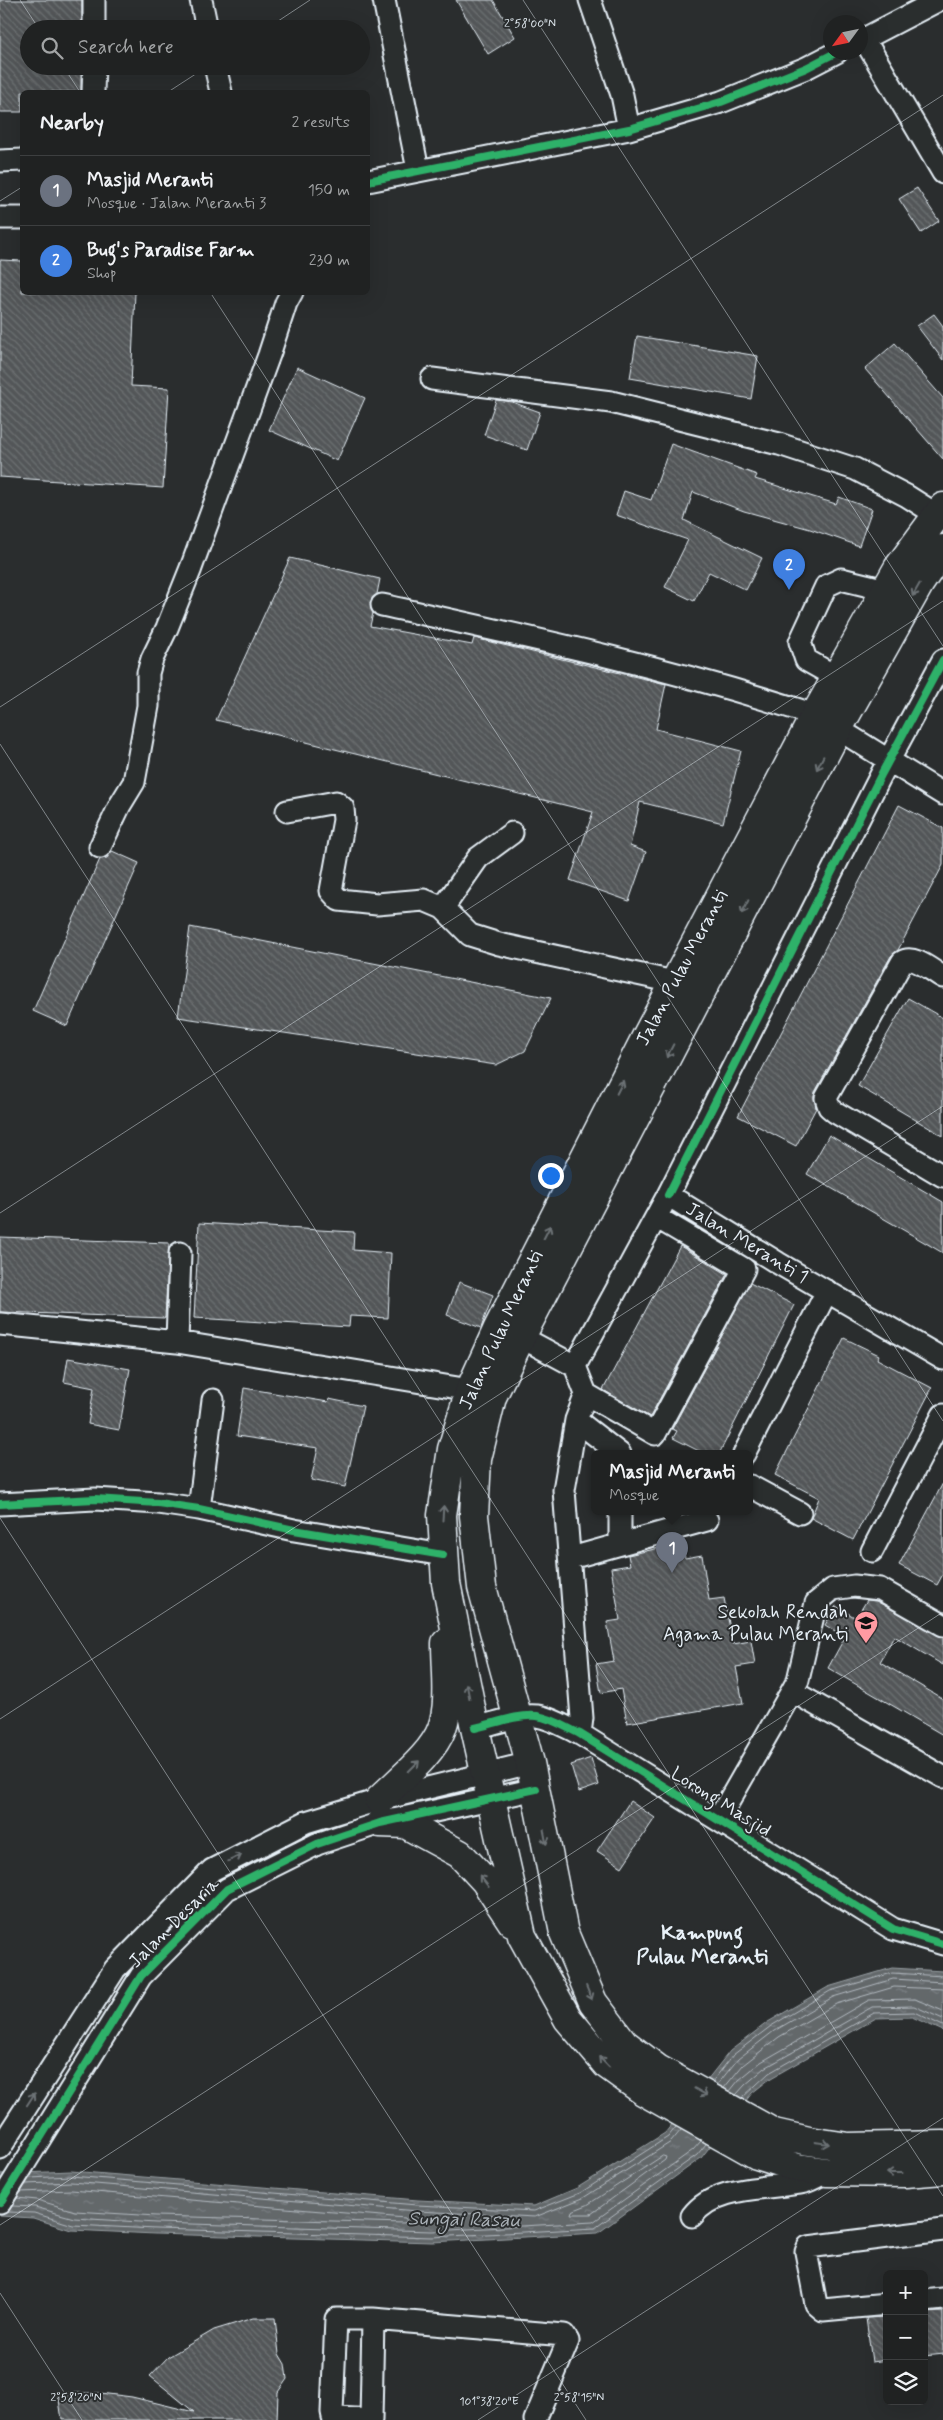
<!DOCTYPE html>
<html lang="en">
<head>
<meta charset="utf-8">
<style>
	:root { --surface:#202222; --page:#2d2f2f; --text:#f1f3f6; --muted:#a2a4a5; --line:#3d3f40; --accent:#8c9099 }
	body { margin:0; font-family:Mynerve,sans-serif; background:var(--page); color:var(--text) }
	.controls { position:absolute; right:15px; bottom:15px; display:grid; overflow:hidden; border-radius:8px; box-shadow:0 5px 20px #0002 }
	.controls button { width:45px; height:45px; display:grid; place-items:center; padding:0; border:0; border-bottom:1px solid var(--line); background:var(--surface); color:var(--text); font:25px sans-serif }
	.compass { position:absolute; left:823px; top:15px; width:45px; height:45px; border-radius:50%; background:var(--surface); box-shadow:0 5px 20px #0002; rotate:237deg }
	.you { position:absolute; left:550px; top:1175px; width:18px; height:18px; margin:-12px; border:4px solid #fff; border-radius:50%; background:#1a73e8; box-shadow:0 0 0 8px #1a73e833 }
	.badge { display:grid; place-items:center; width:32px; height:32px; border-radius:50%; background:var(--accent); color:#fff; font-size:16px; font-weight:700 }
	.pin { position:absolute; translate:-50% -41px; filter:drop-shadow(0 1px 2px #0008) }
	.pin::after { content:''; position:absolute; top:26px; width:18px; height:15px; background:inherit; clip-path:polygon(0 0,100% 0,50% 100%) }
	.popup { position:absolute; left:591px; top:1450px; width:162px; height:65px; box-sizing:border-box; display:grid; place-content:center; border-radius:8px; background:var(--surface); filter:drop-shadow(0 1px 4px #0005); font-size:16px; white-space:nowrap; color:var(--muted) }
	.popup b { font-size:19px; color:var(--text) }
	.popup::after { content:''; position:absolute; left:50%; top:100%; margin-left:-10px; border:10px solid transparent; border-top-color:var(--surface) }
	.list { margin:0; padding:0; list-style:none }
	h2 { display:flex; justify-content:space-between; align-items:center; height:65px; margin:0; padding:0 20px; font-size:21px }
	h2 small { font-size:16px; font-weight:400; color:var(--muted) }
	.list li { display:grid; grid-template-columns:32px 1fr auto; gap:15px; align-items:center; box-sizing:border-box; height:70px; padding:0 20px; border-top:1px solid var(--line) }
	.list b { display:block; font-size:19px; white-space:nowrap }
	.list p { margin:0; font-size:16px; white-space:nowrap; color:var(--muted) }
	.list em { font-size:16px; font-style:normal; color:var(--muted) }
	.icon { flex:none; width:28px; height:28px; fill:none; stroke:currentColor; stroke-width:2; stroke-linecap:round; stroke-linejoin:round }
	.map { position:relative; flex:none; width:943px; height:2420px; overflow:hidden }
	.search { position:absolute; background:var(--surface); box-shadow:0 5px 20px #0002; left:20px; top:20px; width:350px; height:55px; display:flex; align-items:center; gap:12px; box-sizing:border-box; padding:0 18px; border-radius:28px; color:var(--muted); font-size:19px }
	.panel { position:absolute; background:var(--surface); box-shadow:0 5px 20px #0002; left:20px; top:90px; width:350px; height:205px; border-radius:8px }
	.map>svg:first-child { display:block }
	.water { fill:url(#water-ripples); stroke:#989fa3 }
	.lines { fill:none; stroke-linecap:round; stroke-linejoin:round }
	.shore { stroke:#b3bac0; stroke-width:1 }
	.building { fill:url(#building-back-hatch); stroke:#e8f1f8 }
	.minor-casing { stroke:#e8f1f8; stroke-width:25 }
	.major-casing { stroke:#e8f1f8; stroke-width:31 }
	.minor { stroke:#2a2d2e; stroke-width:21 }
	.major { stroke:#2a2d2e; stroke-width:28 }
	.cycleway-casing { stroke:#2a2d2e; stroke-width:11 }
	.cycleway { stroke:#2db169; stroke-width:8 }
	.oneway { stroke:#6c7275 }
	.ticks { fill:none; stroke:#e8f1f8; stroke-width:1; stroke-opacity:0.45 }
	.labels { text-anchor:middle; dominant-baseline:central; stroke-width:4; stroke-linejoin:round; paint-order:stroke }
	.street-label { font-size:19px; fill:#e8f1f8; stroke:#2a2d2e }
	.poi-label { font-size:19px; fill:#e8f1f8; stroke:#2a2d2e; text-anchor:end }
	.water-label { font-size:20px; font-style:italic; fill:#acb3b9; stroke:#2a2d2e }
	.quarter-label { font-size:21px; font-weight:bold; fill:#e8f1f8; stroke:#2a2d2e }
	.ticks-label { font-size:12px; text-anchor:middle; fill:#e8f1f8; stroke:#2a2d2e; stroke-width:4; stroke-linejoin:round; paint-order:stroke }
</style>
</head>
<body>
<div class="map">
<svg width="943" height="2420" viewBox="0 0 943 2420">
	<defs>
		<pattern id="water-ripples" width="26" height="14" patternUnits="userSpaceOnUse" patternTransform="scale(1.25)"><rect width="26" height="14" fill="#63686b"/><path d="M2 4q2-2 4 0t4 0M15 11q2-2 4 0t4 0" fill="none" stroke="#797e81"/></pattern>
		<pattern id="building-back-hatch" width="6" height="6" patternUnits="userSpaceOnUse" patternTransform="scale(1.25)"><rect width="6" height="6" fill="#535759"/><path d="M-1 5l2 2M0 0l6 6M5-1l2 2" fill="none" stroke="#6c7072"/></pattern>
	</defs>
	<rect width="100%" height="100%" fill="#2a2d2e"/>
	<filter id="ink" filterUnits="userSpaceOnUse"><feTurbulence type="fractalNoise" baseFrequency=".02" numOctaves="2"/><feDisplacementMap in="SourceGraphic" scale="10" xChannelSelector="R" yChannelSelector="G"/><feConvolveMatrix kernelMatrix="1 2 1 2 8 2 1 2 1" color-interpolation-filters="sRGB"/></filter>
	<g filter="url(#ink)">
		<!-- water -->
		<path class="water" d="M892,1968l51,3v60l-31,-14 -36,1 -105,60 -19,15 -51,65 -103,75 -166,9 -277,-8 -84,-4 -38,-12 -33,-2v-42l71,-3 347,29 116,6 43,-18 88,-55 65,-82 38,-29 60,-35z"/>
		<g class="lines">
			<!-- shore -->
			<path class="shore" d="M712,2082l21,-27 38,-29 59,-35 62,-18 51,3
				M717,2085l21,-26 36,-28 59,-34 60,-18 50,3
				M724,2088l19,-23 36,-28 57,-33 58,-17 49,2
				M730,2091l9,-11 22,-18 108,-62 46,-1 28,12
				M736,2095l9,-10 20,-17 107,-61 42,-1 29,13
				M742,2098l27,-25 105,-60 40,-1 29,14
				M663,2156l3,1 -1,3 -74,54h-20l1,-3 15,-6z
				M30,2178l41,-2 346,29 117,6 46,-18 88,-56 8,-10
				M26,2184l45,-2 346,29 118,6 48,-19 88,-56 10,-12
				M17,2198l20,2 38,11 81,5 248,7 3,-2 -2,-3 -334,-28 -50,2
				M12,2206l23,1 39,11 82,5 276,8 161,-9 100,-72 8,-9
				M8,2212l26,1 39,12 83,4 276,8 163,-9 102,-73 9,-11"/>
		</g>
		<!-- building -->
		<path class="building" d="M0,0h82v29h-53v37h52v26h-59v20h-22z
			M456,0h37l22,37 -27,17z
			M917,188l22,33 -18,12 -22,-34z
			M0,260l22,1v31h113l-4,94 38,2 -6,100 -163,-11z
			M934,314l9,12v34l-26,-34z
			M637,336l121,20 -7,43 -121,-21z
			M895,343l48,55v61l-78,-90z
			M297,367l68,31 -28,63 -68,-31z
			M496,400l16,2 28,10 -13,38 -43,-15z
			M671,444l86,31 -2,4 81,25 3,-7 33,12 -13,37 -49,-17 -66,-18 -51,-19 -9,28 78,38 -16,32 -37,-18 -15,29 -29,-14 23,-47 -72,-25 8,-24 27,9z
			M290,558l90,21 -3,15 -7,8 3,11 -3,13 102,19 2,-7 192,46 -10,45 85,22 -18,72 -83,-21 -10,44 16,6 -17,49 -59,-21 23,-68 -377,-92z
			M899,805l44,23v37l-45,85 -7,6 -76,136 -1,5 2,11 -20,38 -58,-30z
			M112,851l27,12 -72,163 -34,-15 67,-152 7,-1z
			M190,927l361,71 -26,53 -29,14 -318,-48z
			M908,998l35,20v118l-85,-50z
			M829,1135l114,67v51l-136,-79z
			M199,1223l155,9 -1,18 38,3 -3,65 -38,-2 -1,11 -155,-9z
			M0,1237l169,6 -4,75 -165,-6z
			M680,1246l47,28 -77,143 -47,-27z
			M459,1282l34,13 -12,33 -34,-13z
			M750,1283l44,22 -75,149h-14l-32,-16 4,-7 -5,-2z
			M844,1338l35,17 -2,4 55,29 -79,152 -42,-22 8,-20 -44,-23z
			M68,1358l62,11 -11,61 -31,-6 6,-36 -30,-6z
			M244,1388l84,14 1,-3 34,7 -18,81 -34,-7 7,-32 -81,-12z
			M943,1483v91l-6,11 -38,-20z
			M682,1543l3,15 17,-3 7,45 15,-2 9,46 18,-3 4,23 -19,3 7,36 -116,20 -6,-34 -20,4 -5,-29 18,-3 -7,-39 13,-2 -9,-52 19,-3 -2,-10z
			M867,1600l9,1 67,36v28l-49,-29 -14,26 63,37v36l-115,-67 17,-31 -20,-12 11,-19 20,12z
			M591,1758l8,27 -20,7 -8,-27z
			M630,1801l25,17 -33,49 -25,-16z
			M943,2312v42l-19,2v-43z
			M887,2317v43l-15,2 -6,-44z
			M253,2318h22l4,36 6,10 2,15 -9,13 -1,28h-215l-4,-27h42l32,4 62,15 -44,-36 18,-19 46,-27z"/>
		<g class="lines">
			<defs>
				<path id="minor" d="M201,0l6,29
					M384,0l34,170
					M590,0l32,95 7,34
					M94,29v-29
					M864,39l79,134
					M860,41l79,-41
					M215,66l6,26
					M93,92l1,-26
					M0,161l22,-1
					M368,181l261,-52 92,-27 85,-34 31,-16
					M0,218h22
					M432,379l179,23 168,42 76,25 52,27 30,19
					M382,605c146,32 291,63 433,110
					M836,677l-30,-17 -6,-18 26,-56 15,-7 45,11
					M838,729l105,65
					M287,811l49,-9 7,6 1,12 -13,71 8,9 38,4 47,-4 19,8 27,27 29,9 175,38
					M100,847l20,-42 14,-23 14,-76v-33l4,-14 15,-31 24,-60 78,-213 17,-52 6,-11
					M443,908l35,-50 34,-25
					M943,977c-11,-6 -29,-23 -41,-15l-76,136 3,9 6,5 108,64
					M668,1195l214,-422 61,-113
					M0,1324l177,18 293,48
					M521,1337l54,29 93,-171 110,68 165,96
					M177,1342l3,-89
					M575,1366l11,28 -10,26 -12,70 18,228 -2,16
					M586,1394l69,40 89,-165 -88,-52
					M576,1420l44,34
					M744,1454l83,-163
					M750,1486l50,27
					M0,1504l95,-5 63,4 41,6 95,21 149,25
					M199,1509l14,-109
					M620,1512v32
					M872,1551l71,-136
					M571,1558l136,-38
					M792,1691l151,86
					M475,1728c19,-4 42,-14 62,-12 15,2 30,12 43,18l313,195 50,15
					M718,1820l74,-129 6,-11 18,-77 17,-14 21,-3 26,3 63,36
					M0,2148l115,-179 97,-99 94,-48 73,-22 151,-37
					M0,2203l141,-227 86,-87 90,-45 63,-21 156,-34
					M692,2216c24,-32 76,-26 113,-34 7,-2 15,-7 21,-10
					M924,2301l19,-2
					M887,2304l-64,6 -7,-6 -10,-52 2,-5 135,-17
					M371,2420l2,-101 191,16 4,6 -33,79
					M371,2420l-33,-2 -5,-1 -1,-5 4,-93h37"/>
				<path id="major" d="M943,507l-45,61 -83,147 -169,322 -148,291 -28,62 -18,59 -10,66 4,68 29,145 47,208 46,83 39,46 36,26 114,64 41,13 28,4 79,1 38,-3
					M943,549l-23,34 -82,146 -317,608 -29,60 -15,62 -3,57 8,71 48,176 34,170 29,69 31,41 34,26 116,64 35,8 39,6 95,-2
					M379,1800c20,-20 54,-46 63,-72 9,-25 4,-58 4,-85
					M380,1823l25,1 55,30 25,27 27,41"/>
			</defs>
			<!-- minor casing -->
			<use href="#minor" class="minor-casing"/>
			<!-- major casing -->
			<use href="#major" class="major-casing"/>
			<!-- minor -->
			<use href="#minor" class="minor"/>
			<!-- major -->
			<use href="#major" class="major"/>
			<defs>
				<path id="cycleway" d="M368,181l261,-52 92,-27 85,-34 31,-16
					M668,1195l214,-422 61,-113
					M0,1504l95,-5 63,4 41,6 95,21 149,25
					M475,1728c19,-4 42,-14 62,-12 15,2 30,12 43,18l313,195 50,15
					M0,2203l141,-227 86,-87 90,-45 63,-21 156,-34"/>
			</defs>
			<!-- cycleway casing -->
			<use href="#cycleway" class="cycleway-casing"/>
			<!-- cycleway -->
			<use href="#cycleway" class="cycleway"/>
		</g>
		<!-- one-way arrows -->
		<defs><path id="oneway-shaft" d="M-6 0H5M1.5-3L5.5 0L1.5 3" fill="none" stroke-width="1.6" stroke-linecap="round" stroke-linejoin="round" transform="scale(1.25)"/></defs>
		<g class="oneway">
			<use href="#oneway-shaft" transform="translate(916 590) rotate(120)"/>
			<use href="#oneway-shaft" transform="translate(820 763) rotate(117)"/>
			<use href="#oneway-shaft" transform="translate(745 907) rotate(117)"/>
			<use href="#oneway-shaft" transform="translate(670 1051) rotate(117)"/>
			<use href="#oneway-shaft" transform="translate(620 1087) rotate(-63)"/>
			<use href="#oneway-shaft" transform="translate(547 1232) rotate(-63)"/>
			<use href="#oneway-shaft" transform="translate(443 1513) rotate(-86)"/>
			<use href="#oneway-shaft" transform="translate(468 1691) rotate(-101)"/>
			<use href="#oneway-shaft" transform="translate(414 1766) rotate(-45)"/>
			<use href="#oneway-shaft" transform="translate(545 1837) rotate(79)"/>
			<use href="#oneway-shaft" transform="translate(235 1858) rotate(-27)"/>
			<use href="#oneway-shaft" transform="translate(484 1881) rotate(-128)"/>
			<use href="#oneway-shaft" transform="translate(589 1993) rotate(68)"/>
			<use href="#oneway-shaft" transform="translate(604 2062) rotate(-134)"/>
			<use href="#oneway-shaft" transform="translate(701 2092) rotate(29)"/>
			<use href="#oneway-shaft" transform="translate(31 2099) rotate(-57)"/>
			<use href="#oneway-shaft" transform="translate(822 2143) rotate(8)"/>
			<use href="#oneway-shaft" transform="translate(894 2173) rotate(-180)"/>
		</g>
	</g>
	<!-- ticks -->
	<path class="ticks" d="M20,0l19,29M523,0l420,646M266,29l44,-29M63,66l17,26M168,92l40,-26M0,201l22,-14M210,292l733,1129M0,707l943,-612M0,744l943,1452M0,1213l943,-612M0,1518l586,902M0,1719l943,-613M0,2225l943,-613M0,2293l82,127M478,2420l465,-302"/>
	<!-- icons -->
	<defs>
		<symbol id="school-pin" viewBox="-11 -11 22 30"><path d="M0 17L-7.5 6A9.5 9.5 0 1 1 7.5 6Z" fill="#ff9aa2" stroke="#2a2d2e"/><path d="M0-5L7-2L0 1L-7-2ZM-4 1L0 2.5L4 1V4Q0 6-4 4Z" fill="#111"/></symbol>
	</defs>
	<g fill-rule="evenodd">
		<use href="#school-pin" x="852" y="1609" width="28" height="38"/>
	</g>
	<g class="labels">
		<!-- street labels -->
		<g class="street-label">
			<text transform="translate(682 968) rotate(-62)">Jalan Pulau Meranti</text>
			<text transform="translate(747 1243) rotate(31)">Jalan Meranti 1</text>
			<text transform="translate(501 1330) rotate(-65)">Jalan Pulau Meranti</text>
			<text transform="translate(721 1802) rotate(32)">Lorong Masjid</text>
			<text transform="translate(174 1923) rotate(-45)">Jalan Desaria</text>
		</g>
		<!-- poi labels -->
		<g class="poi-label">
			<text x="848" y="1612">Sekolah Rendah<tspan x="848" dy="22">Agama Pulau Meranti</tspan></text>
		</g>
		<!-- water labels -->
		<g class="water-label">
			<text transform="translate(464 2220) rotate(1)">Sungai Rasau</text>
		</g>
		<!-- quarter labels -->
		<g class="quarter-label">
			<text x="702" y="1933">Kampung<tspan x="702" dy="24">Pulau Meranti</tspan></text>
		</g>
	</g>
	<g class="ticks-label">
		<text x="530" y="27">2°58'00"N</text>
		<text x="76" y="2401">2°58'20"N</text>
		<text x="579" y="2401">2°58'15"N</text>
		<text x="489" y="2405">101°38'20"E</text>
	</g>
</svg>
<div class="controls">
<button>+</button>
<button>−</button>
<button><svg class="icon" aria-label="layers" viewBox="0 0 24 24"><path d="M12 4l9 5-9 5-9-5zM3 14l9 5 9-5"/></svg></button>
</div>
<svg class="compass" viewBox="-18 -18 36 36"><path d="M0-13l5 13h-10z" fill="#e53935"/><path d="M0 13l5-13h-10z" fill="#a2a4a5"/></svg>
<div class="you"></div>
<div class="pin badge" style="left:672px;top:1573px;background:#6b7280">1</div>
<div class="popup"><b>Masjid Meranti</b>Mosque</div>
<div class="pin badge" style="left:789px;top:590px;background:#3f7fe0">2</div>
<div class="search"><svg class="icon" aria-label="search" viewBox="0 0 24 24"><circle cx="10" cy="10" r="6"/><path d="M15 15l6 6"/></svg>Search here</div>
<section class="panel">
<h2>Nearby<small>2 results</small></h2>
<ul class="list">
<li><span class="badge" style="background:#6b7280">1</span><div><b>Masjid Meranti</b><p>Mosque · Jalan Meranti 3</p></div><em>150 m</em></li>
<li><span class="badge" style="background:#3f7fe0">2</span><div><b>Bug's Paradise Farm</b><p>Shop</p></div><em>230 m</em></li>
</ul>
</section>
</div>
</body>
</html>
